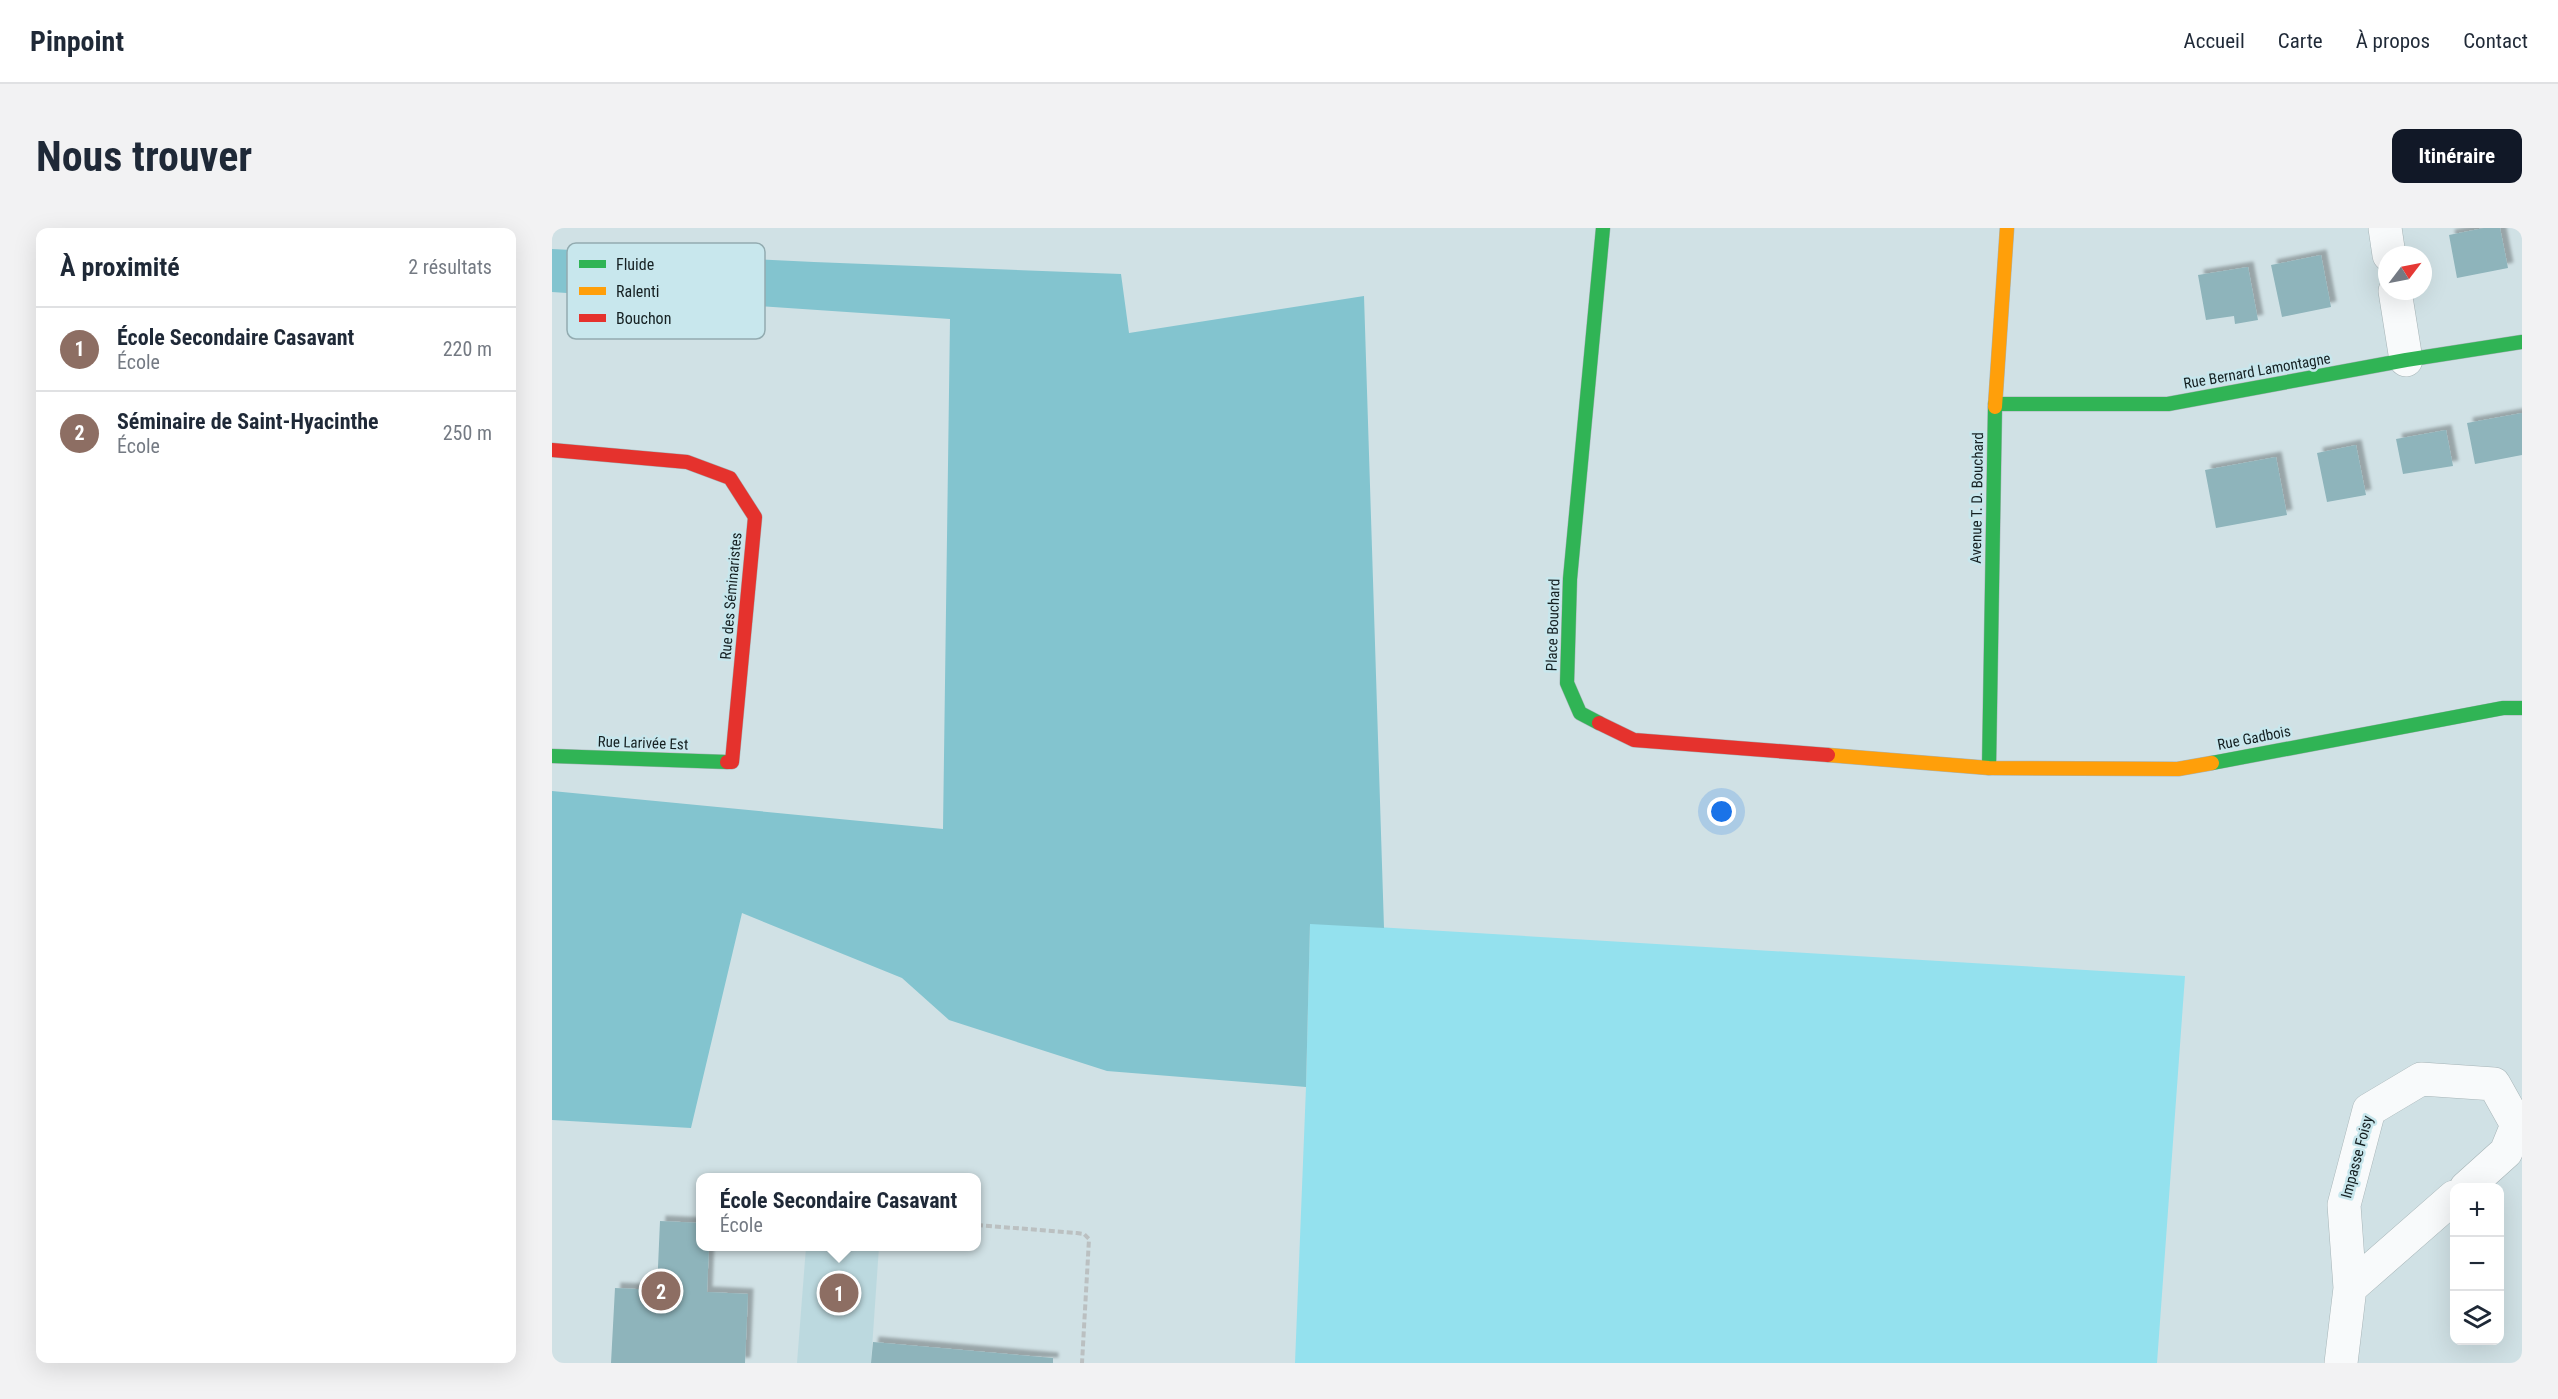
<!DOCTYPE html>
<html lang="fr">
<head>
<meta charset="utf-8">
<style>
	:root { --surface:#fff; --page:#f2f2f3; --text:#1f2937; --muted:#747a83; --line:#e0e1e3; --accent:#111827 }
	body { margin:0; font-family:"Roboto Condensed",sans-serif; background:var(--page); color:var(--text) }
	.controls { position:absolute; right:18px; bottom:18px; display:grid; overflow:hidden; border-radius:12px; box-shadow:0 6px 24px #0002 }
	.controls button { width:54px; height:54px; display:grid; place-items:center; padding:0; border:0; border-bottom:2px solid var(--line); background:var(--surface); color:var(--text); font:30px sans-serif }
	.compass { position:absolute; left:1826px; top:18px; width:54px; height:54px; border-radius:50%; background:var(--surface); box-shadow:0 6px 24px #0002; rotate:58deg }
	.you { position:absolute; left:1170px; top:584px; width:21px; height:21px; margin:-15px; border:4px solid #fff; border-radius:50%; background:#1a73e8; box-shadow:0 0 0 9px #1a73e833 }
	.badge { display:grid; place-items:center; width:39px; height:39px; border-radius:50%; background:var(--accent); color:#fff; font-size:20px; font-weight:700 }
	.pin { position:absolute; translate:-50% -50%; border:3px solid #fff; box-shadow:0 2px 6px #0006 }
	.popup { position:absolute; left:144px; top:945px; width:285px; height:78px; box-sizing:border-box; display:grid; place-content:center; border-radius:12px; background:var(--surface); filter:drop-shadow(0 2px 4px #0005); font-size:20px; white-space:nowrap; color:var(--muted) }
	.popup b { font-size:22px; color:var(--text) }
	.popup::after { content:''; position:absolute; left:50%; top:100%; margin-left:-12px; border:12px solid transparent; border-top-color:var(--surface) }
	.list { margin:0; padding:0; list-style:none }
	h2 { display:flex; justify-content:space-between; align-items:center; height:78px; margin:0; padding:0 24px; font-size:26px }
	h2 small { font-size:20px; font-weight:400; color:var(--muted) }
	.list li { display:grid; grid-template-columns:39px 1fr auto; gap:18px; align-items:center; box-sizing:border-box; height:84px; padding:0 24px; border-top:2px solid var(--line) }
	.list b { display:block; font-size:22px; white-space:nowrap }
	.list p { margin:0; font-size:20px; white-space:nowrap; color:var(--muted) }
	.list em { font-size:20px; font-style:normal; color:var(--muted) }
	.icon { flex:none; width:33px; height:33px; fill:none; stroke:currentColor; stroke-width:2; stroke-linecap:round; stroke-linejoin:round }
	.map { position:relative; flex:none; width:1970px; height:1135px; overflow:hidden; border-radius:12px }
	header { display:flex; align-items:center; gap:36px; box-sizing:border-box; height:84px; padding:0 30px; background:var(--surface); border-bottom:2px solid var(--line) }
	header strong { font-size:28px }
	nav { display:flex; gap:33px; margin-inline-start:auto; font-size:21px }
	.intro { display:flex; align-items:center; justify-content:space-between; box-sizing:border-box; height:144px; padding:0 36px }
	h1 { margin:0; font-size:42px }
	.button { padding:15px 27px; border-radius:12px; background:var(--accent); color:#fff; font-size:21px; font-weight:700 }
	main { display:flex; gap:36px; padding:0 36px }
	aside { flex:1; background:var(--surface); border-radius:12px; box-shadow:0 6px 24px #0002 }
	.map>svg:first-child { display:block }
	.built { fill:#bcd9df }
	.green { fill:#94e1ee }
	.forest { fill:#83c4cf }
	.building { fill:#8eb4bb; filter:url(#shadow) }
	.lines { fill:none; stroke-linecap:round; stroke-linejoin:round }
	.street-casing { stroke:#a6b4b7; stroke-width:34 }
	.fast-casing { stroke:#a6b4b7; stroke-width:15 }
	.slow-casing { stroke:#a6b4b7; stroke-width:15 }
	.jam-casing { stroke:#a6b4b7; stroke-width:15 }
	.path { stroke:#bbc0c1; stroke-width:4; stroke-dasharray:6 3; stroke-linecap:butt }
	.street { stroke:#f8fafb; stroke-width:33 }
	.fast { stroke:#30b455; stroke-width:14 }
	.slow { stroke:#ff9f0a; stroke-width:14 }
	.jam { stroke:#e5322d; stroke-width:14 }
	.labels { text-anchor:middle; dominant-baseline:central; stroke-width:5; stroke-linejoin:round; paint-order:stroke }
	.street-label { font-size:15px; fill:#152022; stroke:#c8e7ed }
	.key { fill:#c8e7ed; stroke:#92abb0; stroke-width:1.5 }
	.key-label { font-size:16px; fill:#152022 }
</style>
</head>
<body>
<header>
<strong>Pinpoint</strong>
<nav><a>Accueil</a><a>Carte</a><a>À propos</a><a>Contact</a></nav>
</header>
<div class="intro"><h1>Nous trouver</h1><a class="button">Itinéraire</a></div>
<main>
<aside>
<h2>À proximité<small>2 résultats</small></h2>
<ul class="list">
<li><span class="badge" style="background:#8d6e63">1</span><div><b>École Secondaire Casavant</b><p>École</p></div><em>220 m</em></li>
<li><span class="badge" style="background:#8d6e63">2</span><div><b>Séminaire de Saint-Hyacinthe</b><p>École</p></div><em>250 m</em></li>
</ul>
</aside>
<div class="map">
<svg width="1970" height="1135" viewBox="0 0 1970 1135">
	<defs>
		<filter id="shadow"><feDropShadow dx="5.5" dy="-5.5" stdDeviation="1.5" flood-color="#0004"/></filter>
	</defs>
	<rect width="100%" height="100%" fill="#d0e1e5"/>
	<!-- built -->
	<path class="built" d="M254,1019h73l-8,116h-74z"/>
	<!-- green -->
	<path class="green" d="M758,695l875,53 -28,387h-862l11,-276z"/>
	<!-- forest -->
	<path class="forest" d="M0,21l262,13 307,12 8,59 235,-37 20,632 -74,-4 -4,163 -199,-16 -158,-51 -47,-42 -160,-65 -51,215 -139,-8v-329l391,38 7,-510 -398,-27z"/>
	<!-- building -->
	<path class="building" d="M1932,0h16l8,40 -51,10 -8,-43z
		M1769,27l10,52 -49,10 -11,-52z
		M1696,39l10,53 -23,4 -1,-8 -28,4 -8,-45z
		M1970,185v42l-47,9 -8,-41z
		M1894,202l7,36 -50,8 -7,-35z
		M1804,217l10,50 -39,7 -10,-49z
		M1724,229l11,58 -71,13 -11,-58z
		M108,993l41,2v23h8l-2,46 41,2 -3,69h-134l4,-75 42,2z
		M321,1114l180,16v5h-182z"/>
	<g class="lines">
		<defs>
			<path id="street" d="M1833,0l4,27
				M1843,63l11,69
				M1798,1060l104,-91
				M1789,1135l9,-75 -6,-83 25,-95 52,-31 73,5 23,41 -11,27 -40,36"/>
			<path id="fast" d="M1443,176h173l238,-44 116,-18
				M1047,495l-19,-10 -13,-30 3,-104 33,-351
				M0,528l175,6
				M1660,535l291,-55h19
				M1437,540l6,-361"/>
			<path id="slow" d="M1443,179l12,-179
				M1276,527l161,13 189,1 34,-6"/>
			<path id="jam" d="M0,222l135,12 43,16 25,39 -23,245h-5
				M1047,495l35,17 194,15"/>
		</defs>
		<!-- street casing -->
		<use href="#street" class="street-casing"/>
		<!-- fast casing -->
		<use href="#fast" class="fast-casing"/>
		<!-- slow casing -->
		<use href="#slow" class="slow-casing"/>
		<!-- jam casing -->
		<use href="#jam" class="jam-casing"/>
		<!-- path -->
		<path class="path" d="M425,997l100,8 7,1 5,5 -7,124"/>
		<!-- street -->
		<use href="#street" class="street"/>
		<!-- fast -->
		<use href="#fast" class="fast"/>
		<!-- slow -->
		<use href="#slow" class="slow"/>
		<!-- jam -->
		<use href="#jam" class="jam"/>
	</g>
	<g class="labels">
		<!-- street labels -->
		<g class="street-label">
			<text transform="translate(1705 143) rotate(-10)">Rue Bernard Lamontagne</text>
			<text transform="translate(1425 270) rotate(-89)">Avenue T. D. Bouchard</text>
			<text transform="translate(179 368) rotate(-85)">Rue des Séminaristes</text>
			<text transform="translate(1001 397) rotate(-88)">Place Bouchard</text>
			<text transform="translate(1702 510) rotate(-11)">Rue Gadbois</text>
			<text transform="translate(91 515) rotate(2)">Rue Larivée Est</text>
			<text transform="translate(1805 929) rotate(-75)">Impasse Foisy</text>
		</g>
	</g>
	<!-- legend -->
	<rect x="15" y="15" width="198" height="96" rx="9" class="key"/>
	<rect x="27" y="32" width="27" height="8" fill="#30b455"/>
	<rect x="27" y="59" width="27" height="8" fill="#ff9f0a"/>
	<rect x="27" y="86" width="27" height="8" fill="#e5322d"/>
	<g class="key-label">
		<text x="64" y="42">Fluide</text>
		<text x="64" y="69">Ralenti</text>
		<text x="64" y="96">Bouchon</text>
	</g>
</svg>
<div class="controls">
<button>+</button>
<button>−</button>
<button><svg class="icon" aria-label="layers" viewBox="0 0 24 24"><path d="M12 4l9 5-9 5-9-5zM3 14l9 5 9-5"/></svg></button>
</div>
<svg class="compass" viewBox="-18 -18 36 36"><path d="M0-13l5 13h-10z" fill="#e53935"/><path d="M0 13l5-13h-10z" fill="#747a83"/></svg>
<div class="you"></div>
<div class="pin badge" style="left:287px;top:1065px;background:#8d6e63">1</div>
<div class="popup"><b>École Secondaire Casavant</b>École</div>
<div class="pin badge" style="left:109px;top:1063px;background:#8d6e63">2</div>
</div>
</main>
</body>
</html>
